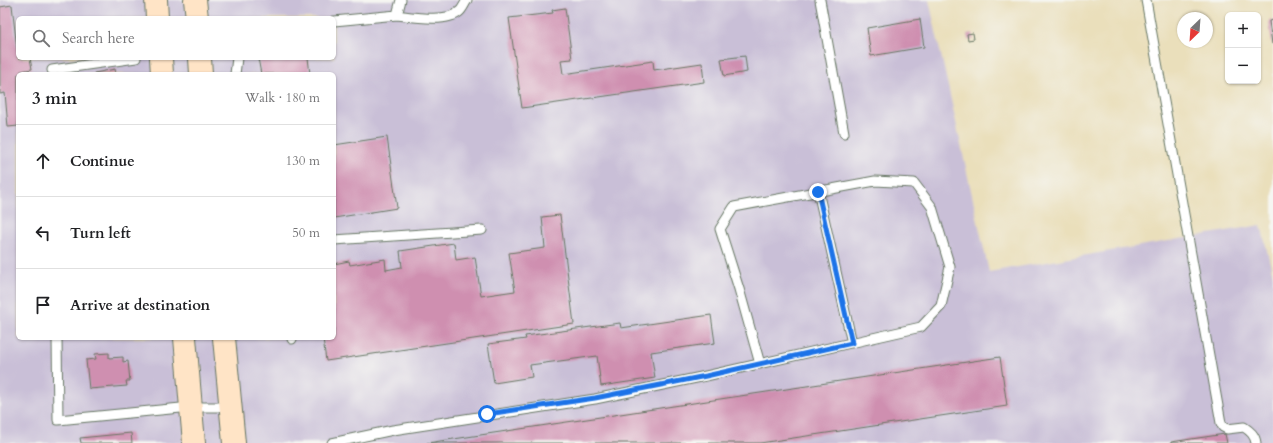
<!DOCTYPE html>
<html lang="en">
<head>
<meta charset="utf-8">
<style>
	:root { --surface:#fff; --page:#f2f2f2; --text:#202124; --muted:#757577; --line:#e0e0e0 }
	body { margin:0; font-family:Cardo,serif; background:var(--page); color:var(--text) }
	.controls { position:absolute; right:12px; top:12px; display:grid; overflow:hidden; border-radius:6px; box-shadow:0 1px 3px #0004 }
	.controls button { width:36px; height:36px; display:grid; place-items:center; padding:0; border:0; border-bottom:1px solid var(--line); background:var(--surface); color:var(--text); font:20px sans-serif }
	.compass { position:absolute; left:1177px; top:12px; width:36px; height:36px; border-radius:50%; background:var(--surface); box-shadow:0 1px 3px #0004; rotate:205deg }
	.stop { position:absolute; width:12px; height:12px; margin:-9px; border:3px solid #1a73e8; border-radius:50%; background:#fff }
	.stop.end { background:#1a73e8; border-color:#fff; box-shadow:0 1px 4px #0008 }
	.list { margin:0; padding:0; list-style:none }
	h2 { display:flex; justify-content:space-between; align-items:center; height:52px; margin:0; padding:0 16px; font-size:17px }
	h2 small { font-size:13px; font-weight:400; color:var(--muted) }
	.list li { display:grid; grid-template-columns:26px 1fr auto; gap:12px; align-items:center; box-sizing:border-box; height:72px; padding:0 16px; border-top:1px solid var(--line) }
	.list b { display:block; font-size:15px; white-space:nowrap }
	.list em { font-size:13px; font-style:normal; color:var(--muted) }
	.icon { flex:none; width:22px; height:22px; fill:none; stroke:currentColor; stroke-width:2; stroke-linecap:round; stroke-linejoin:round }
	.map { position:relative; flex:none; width:1273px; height:443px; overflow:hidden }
	.search { position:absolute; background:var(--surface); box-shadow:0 1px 3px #0004; left:16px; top:16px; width:320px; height:44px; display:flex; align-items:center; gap:10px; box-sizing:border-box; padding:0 14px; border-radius:6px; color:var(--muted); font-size:15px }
	.panel { position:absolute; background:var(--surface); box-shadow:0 1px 3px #0004; left:16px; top:72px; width:320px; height:268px; border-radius:6px }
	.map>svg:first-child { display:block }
	.industrial { fill:#c9bfd7; fill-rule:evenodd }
	.building { fill:#cf8fb0 }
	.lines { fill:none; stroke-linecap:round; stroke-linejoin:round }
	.lane-casing { stroke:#667663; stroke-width:11 }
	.secondary-casing { stroke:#667663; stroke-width:24 }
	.lane { stroke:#fff; stroke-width:9 }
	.secondary { stroke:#ffe4c6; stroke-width:22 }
	.route { stroke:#1a73e8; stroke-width:5 }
</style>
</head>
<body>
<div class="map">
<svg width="1273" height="443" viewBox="0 0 1273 443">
	<rect width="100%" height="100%" fill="#f6f6f2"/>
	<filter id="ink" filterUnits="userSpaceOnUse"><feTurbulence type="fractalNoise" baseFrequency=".025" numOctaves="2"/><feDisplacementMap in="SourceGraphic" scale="8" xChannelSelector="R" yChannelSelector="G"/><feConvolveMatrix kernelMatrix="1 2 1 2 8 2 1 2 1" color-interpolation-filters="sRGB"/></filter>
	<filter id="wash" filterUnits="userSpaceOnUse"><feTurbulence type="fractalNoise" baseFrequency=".012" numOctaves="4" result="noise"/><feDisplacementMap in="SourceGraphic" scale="16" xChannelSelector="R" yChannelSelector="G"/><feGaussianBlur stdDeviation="0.9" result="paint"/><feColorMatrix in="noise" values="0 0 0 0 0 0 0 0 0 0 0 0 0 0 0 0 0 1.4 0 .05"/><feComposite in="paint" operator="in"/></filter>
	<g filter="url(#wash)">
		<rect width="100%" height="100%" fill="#eadfbb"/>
		<!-- industrial -->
		<path class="industrial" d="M0,0h929l60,272 272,-47 12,51v167h-1273zM18,18h316v40h-316zM18,74h316v264h-316z"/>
		<g id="blocks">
			<!-- building -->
			<path class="building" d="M12,5l6,53h12l2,11 -11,2v3h-3v52l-10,1 -3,-34 -5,1v-87z
				M565,8l7,51 -11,1 2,14 90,-13 1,9 48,-7 2,19 -182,26 -13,-90 44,-5 -1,-3z
				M920,19l4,28 -53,9 -4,-28z
				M1273,20v24h-1l-3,-23z
				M973,33l1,6 -6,1 -1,-6z
				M745,56l2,16 -23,4 -3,-17z
				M258,58h50l2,16h-49z
				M115,69l1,5h-22v-1z
				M387,137l10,71 -63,10v-73z
				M560,215l14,109 -248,37 -3,-23h11v-74l15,-3 1,4 35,-6 1,11 16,-3 -2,-16 54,-8 2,17 19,-3 6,39 34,-5 -6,-38 36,-5 -3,-31z
				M711,315l4,28 -64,9 4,26 -54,8 -4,-30 -67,9 2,12 -38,6 -6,-39 38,-5 -1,-3 95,-13 1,5z
				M109,353v5l14,-1v5l5,-1 2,20h-4l1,5 -38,3 -3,-29 10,-1 -1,-5z
				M1000,357l7,49 -247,37h-333z
				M131,433l1,10h-51l-1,-5z
				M1225,434l2,9h-56v-1z"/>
		</g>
	</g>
	<g filter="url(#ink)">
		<use href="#blocks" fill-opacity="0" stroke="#667663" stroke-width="1"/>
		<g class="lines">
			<defs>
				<path id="lane" d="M820,0l24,133
					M1146,0l75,423 2,4 4,2 17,-2c6,4 11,8 12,16
					M397,15c16,2 51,8 63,-4 3,-3 5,-8 7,-11
					M334,21l63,-6 4,-15
					M52,70l84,-12
					M235,74l2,-16
					M818,191l34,152
					M334,240l148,-10
					M57,338l1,82 133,-13h39
					M292,338v1
					M332,443l61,-13 202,-31 111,-23 215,-49 20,-21 9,-39 -18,-60 -18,-24 -39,-2 -141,26 -14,22 19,60 21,75"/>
				<path id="secondary" d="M156,0l1,18
					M195,0l2,18
					M161,58l1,16
					M200,58l1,16
					M185,338l9,105
					M224,338l10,105"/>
			</defs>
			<!-- lane casing -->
			<use href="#lane" class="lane-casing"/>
			<!-- secondary casing -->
			<use href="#secondary" class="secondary-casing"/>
			<!-- lane -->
			<use href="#lane" class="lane"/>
			<!-- secondary -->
			<use href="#secondary" class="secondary"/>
		</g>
	</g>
	<g class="lines" filter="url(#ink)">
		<!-- route -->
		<path class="route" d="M487,414l108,-16 111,-22 146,-33 -34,-151"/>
	</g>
</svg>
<div class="controls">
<button>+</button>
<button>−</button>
</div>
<svg class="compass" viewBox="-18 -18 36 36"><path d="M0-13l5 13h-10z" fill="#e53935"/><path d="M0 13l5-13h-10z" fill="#757577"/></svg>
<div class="stop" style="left:487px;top:414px"></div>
<div class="stop end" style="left:818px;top:192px"></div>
<div class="search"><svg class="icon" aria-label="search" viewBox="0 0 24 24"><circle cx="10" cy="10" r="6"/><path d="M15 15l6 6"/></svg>Search here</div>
<section class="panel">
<h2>3 min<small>Walk · 180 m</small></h2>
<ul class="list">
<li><svg class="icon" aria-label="ahead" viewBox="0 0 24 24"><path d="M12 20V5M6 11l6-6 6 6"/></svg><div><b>Continue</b></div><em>130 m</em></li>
<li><svg class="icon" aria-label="left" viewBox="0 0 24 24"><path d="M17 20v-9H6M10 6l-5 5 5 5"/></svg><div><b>Turn left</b></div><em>50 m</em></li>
<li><svg class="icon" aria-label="arrive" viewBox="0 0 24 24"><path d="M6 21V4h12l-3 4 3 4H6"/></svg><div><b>Arrive at destination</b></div></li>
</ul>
</section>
</div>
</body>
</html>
